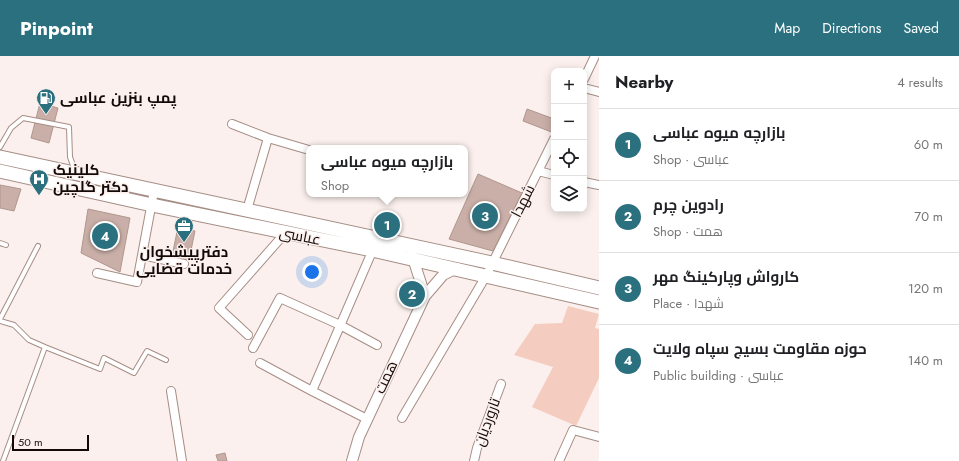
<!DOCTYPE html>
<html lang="en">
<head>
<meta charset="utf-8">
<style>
	:root { --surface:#fff; --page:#f2f2f2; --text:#202124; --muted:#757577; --line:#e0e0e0; --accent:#2b707f }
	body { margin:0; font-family:Jost,Cairo,sans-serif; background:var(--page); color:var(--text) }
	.controls { position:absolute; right:12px; top:12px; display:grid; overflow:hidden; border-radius:8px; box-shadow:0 2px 10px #0003 }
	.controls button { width:36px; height:36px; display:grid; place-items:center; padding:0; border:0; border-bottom:1px solid var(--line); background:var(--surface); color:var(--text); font:20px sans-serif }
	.scale { position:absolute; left:12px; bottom:10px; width:77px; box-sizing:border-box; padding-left:4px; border:2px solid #130a08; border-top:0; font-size:11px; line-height:14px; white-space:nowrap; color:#130a08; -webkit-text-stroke:3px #fbf0ed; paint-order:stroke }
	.you { position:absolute; left:312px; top:216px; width:14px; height:14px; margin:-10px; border:3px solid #fff; border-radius:50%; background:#1a73e8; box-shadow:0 0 0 6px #1a73e833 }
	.badge { display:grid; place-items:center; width:26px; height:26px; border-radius:50%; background:var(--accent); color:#fff; font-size:13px; font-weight:700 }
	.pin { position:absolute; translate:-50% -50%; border:2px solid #fff; box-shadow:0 1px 4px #0006 }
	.popup { position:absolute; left:306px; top:89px; width:162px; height:52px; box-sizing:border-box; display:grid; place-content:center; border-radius:8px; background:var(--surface); filter:drop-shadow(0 1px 3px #0005); font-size:13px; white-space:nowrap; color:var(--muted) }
	.popup b { font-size:15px; color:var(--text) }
	.popup::after { content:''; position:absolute; left:50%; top:100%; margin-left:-8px; border:8px solid transparent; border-top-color:var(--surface) }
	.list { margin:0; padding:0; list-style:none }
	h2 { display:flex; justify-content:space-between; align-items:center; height:52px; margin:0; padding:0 16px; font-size:17px }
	h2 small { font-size:13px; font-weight:400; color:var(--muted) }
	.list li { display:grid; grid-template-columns:26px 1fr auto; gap:12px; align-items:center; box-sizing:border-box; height:72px; padding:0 16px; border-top:1px solid var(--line) }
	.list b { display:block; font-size:15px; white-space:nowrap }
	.list p { margin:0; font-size:13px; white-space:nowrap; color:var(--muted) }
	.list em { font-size:13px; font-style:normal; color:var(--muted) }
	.icon { flex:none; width:22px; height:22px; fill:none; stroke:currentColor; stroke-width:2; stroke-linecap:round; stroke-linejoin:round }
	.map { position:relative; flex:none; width:599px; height:405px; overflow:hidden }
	header { display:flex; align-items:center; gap:24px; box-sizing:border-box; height:56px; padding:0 20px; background:var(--accent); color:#fff }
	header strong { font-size:19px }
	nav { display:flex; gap:22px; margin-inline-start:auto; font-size:14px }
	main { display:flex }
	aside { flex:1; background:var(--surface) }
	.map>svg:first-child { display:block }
	.green { fill:#f5cdc0 }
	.building { fill:#c9afa7; stroke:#b0978e }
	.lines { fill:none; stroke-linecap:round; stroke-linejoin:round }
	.service-casing { stroke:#a68d85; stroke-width:6 }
	.minor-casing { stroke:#a68d85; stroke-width:10 }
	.tertiary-casing { stroke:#a68d85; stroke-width:12 }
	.primary-casing { stroke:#a68d85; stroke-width:15 }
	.service { stroke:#fff; stroke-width:4 }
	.minor { stroke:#fff; stroke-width:8 }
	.tertiary { stroke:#fff; stroke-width:10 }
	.primary { stroke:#fff; stroke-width:13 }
	.labels { text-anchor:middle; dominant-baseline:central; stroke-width:3; stroke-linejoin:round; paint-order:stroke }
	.poi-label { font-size:15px; font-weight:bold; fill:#130a08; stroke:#fbf0ed; text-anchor:start }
	.street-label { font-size:15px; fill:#130a08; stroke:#fbf0ed }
</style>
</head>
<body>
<header>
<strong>Pinpoint</strong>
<nav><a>Map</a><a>Directions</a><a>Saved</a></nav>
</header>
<main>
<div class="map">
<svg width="599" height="405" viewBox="0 0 599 405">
	<rect width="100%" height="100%" fill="#fbf0ed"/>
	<!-- green -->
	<path class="green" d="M568,250l31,8 -4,14 4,1v49l-23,48 -44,-19 21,-40 -39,-12 21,-31 27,-1z"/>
	<!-- building -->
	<path class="building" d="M40,47l18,5 -9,35 -18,-5z
		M527,53l27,10v14l-31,-12z
		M478,118l44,19 -29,58 -44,-12z
		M0,129l21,4 -7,22 -14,-3z
		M88,153l42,9 -10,54 -39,-19z
		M178,171l17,4 -6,29 -17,-4z
		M225,397l2,8h-9l-2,-6z"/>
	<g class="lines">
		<defs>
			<path id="service" d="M0,91l11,-19 12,-10 46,9 1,30 5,14
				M0,187l6,2
				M0,263l38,-73
				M0,265l14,4 15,15 16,7 -42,114
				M45,291l55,22 4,-11 30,15 13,-22 19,9"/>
			<path id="minor" d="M584,23l11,-23
				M584,32l15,4
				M232,68l36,14 41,12
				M538,115l16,4
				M584,126l15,3
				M247,154l21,-72
				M142,199l42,9
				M97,217l40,9 17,-91
				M248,279l-29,-27 68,-77
				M253,292l27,-50 60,27 37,20
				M260,307l52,28 55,28
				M171,335l11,70
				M312,335l62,-144
				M402,362l84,-142 68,-137
				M474,405l3,-13 24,-64
				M559,405l14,-31 26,7"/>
			<path id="tertiary" d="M412,199l13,41
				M352,405l7,-24 66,-141 18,-21 14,-7"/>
			<path id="primary" d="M0,101l492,106 107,25
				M0,115l152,34 220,45 227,52"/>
		</defs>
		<!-- service casing -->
		<use href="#service" class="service-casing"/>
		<!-- minor casing -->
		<use href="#minor" class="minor-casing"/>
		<!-- tertiary casing -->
		<use href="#tertiary" class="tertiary-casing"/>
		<!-- primary casing -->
		<use href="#primary" class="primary-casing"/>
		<!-- service -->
		<use href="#service" class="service"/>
		<!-- minor -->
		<use href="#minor" class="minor"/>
		<!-- tertiary -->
		<use href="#tertiary" class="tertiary"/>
		<!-- primary -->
		<use href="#primary" class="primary"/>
	</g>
	<!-- icons -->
	<defs>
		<symbol id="fuel-pin" viewBox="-11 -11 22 30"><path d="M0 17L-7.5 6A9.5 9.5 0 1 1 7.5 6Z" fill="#2b707f" stroke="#fbf0ed"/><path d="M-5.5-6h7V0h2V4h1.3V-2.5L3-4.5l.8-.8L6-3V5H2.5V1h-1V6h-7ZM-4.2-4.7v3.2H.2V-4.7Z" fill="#fff"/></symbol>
		<symbol id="hospital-pin" viewBox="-11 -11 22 30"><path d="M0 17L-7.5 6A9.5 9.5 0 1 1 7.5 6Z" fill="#2b707f" stroke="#fbf0ed"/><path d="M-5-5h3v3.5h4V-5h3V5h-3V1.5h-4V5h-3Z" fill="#fff"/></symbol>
		<symbol id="office-pin" viewBox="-11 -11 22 30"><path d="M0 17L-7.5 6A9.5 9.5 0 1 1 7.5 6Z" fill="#2b707f" stroke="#fbf0ed"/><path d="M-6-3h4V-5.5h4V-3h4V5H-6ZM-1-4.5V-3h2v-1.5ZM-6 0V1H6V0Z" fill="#fff"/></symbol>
	</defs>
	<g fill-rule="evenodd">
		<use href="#fuel-pin" x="35" y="31" width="22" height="30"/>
		<use href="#hospital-pin" x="28" y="112" width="22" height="30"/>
		<use href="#office-pin" x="173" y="159" width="22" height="30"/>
	</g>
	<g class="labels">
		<!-- poi labels -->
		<g class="poi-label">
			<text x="60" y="42">پمپ بنزین عباسی</text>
			<text x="53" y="114">کلینیک<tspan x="53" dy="17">دکتر گلچین</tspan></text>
			<text x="184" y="196" text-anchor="middle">دفترپیشخوان<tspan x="184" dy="17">خدمات قضایی</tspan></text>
		</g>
		<!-- street labels -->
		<g class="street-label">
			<text transform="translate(523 145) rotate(-63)">شهدا</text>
			<text transform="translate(300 180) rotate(11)">عباسى</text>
			<text transform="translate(386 321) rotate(-65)">همت</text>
			<text transform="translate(487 366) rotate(-70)">تاروردیان</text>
		</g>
	</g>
</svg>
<div class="controls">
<button>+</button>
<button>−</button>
<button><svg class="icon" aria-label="locate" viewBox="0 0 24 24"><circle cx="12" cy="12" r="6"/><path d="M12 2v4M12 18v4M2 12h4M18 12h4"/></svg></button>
<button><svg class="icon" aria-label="layers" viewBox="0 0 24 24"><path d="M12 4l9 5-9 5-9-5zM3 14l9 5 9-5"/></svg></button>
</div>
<div class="scale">50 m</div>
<div class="you"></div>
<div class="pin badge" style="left:387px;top:169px">1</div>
<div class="popup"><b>بازارچه میوه عباسی</b>Shop</div>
<div class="pin badge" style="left:412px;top:238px">2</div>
<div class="pin badge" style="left:485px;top:160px">3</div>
<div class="pin badge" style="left:105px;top:180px">4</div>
</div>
<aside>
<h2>Nearby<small>4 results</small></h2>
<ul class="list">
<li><span class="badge">1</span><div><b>بازارچه میوه عباسی</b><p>Shop · عباسى</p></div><em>60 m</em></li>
<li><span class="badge">2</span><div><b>رادوین چرم</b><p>Shop · همت</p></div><em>70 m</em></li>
<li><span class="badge">3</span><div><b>کارواش وپارکینگ مهر</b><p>Place · شهدا</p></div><em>120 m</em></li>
<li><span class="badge">4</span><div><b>حوزه مقاومت بسیج سپاه ولایت</b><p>Public building · عباسى</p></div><em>140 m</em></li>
</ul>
</aside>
</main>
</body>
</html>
